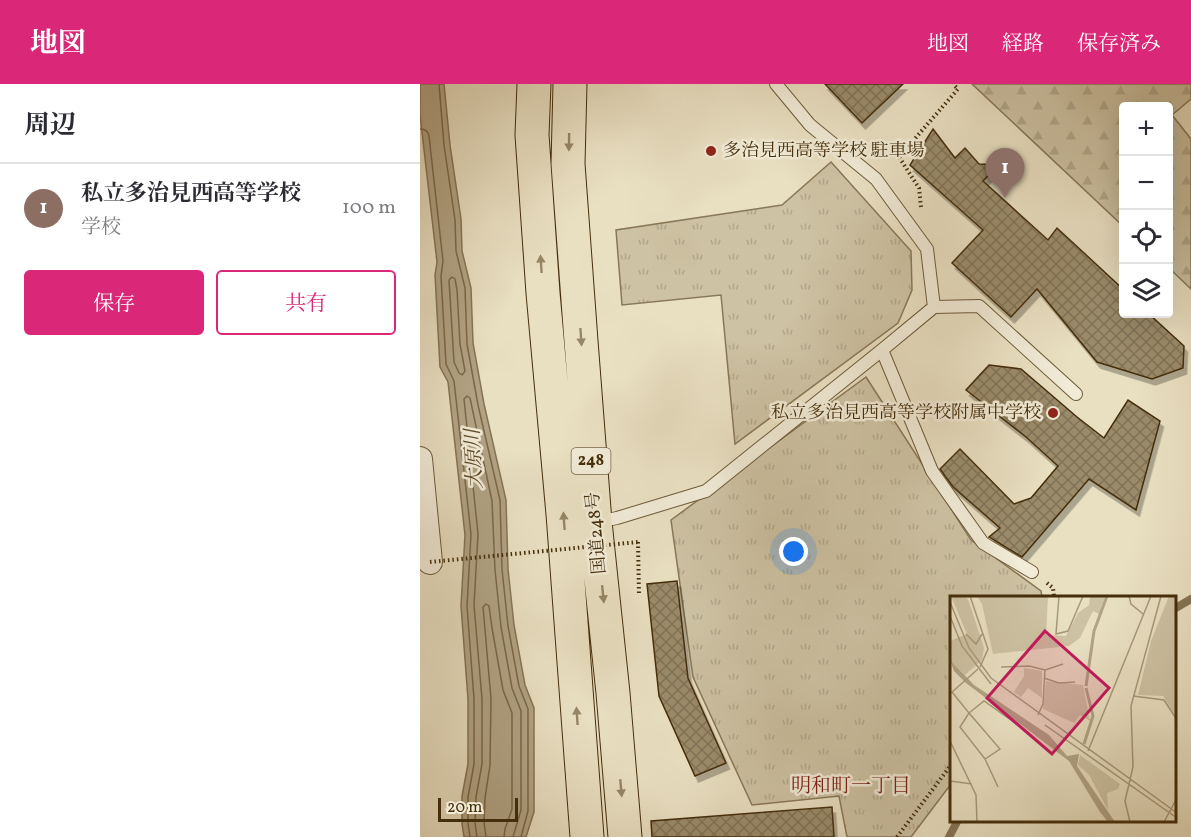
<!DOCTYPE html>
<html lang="ja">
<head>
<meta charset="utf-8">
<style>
	:root { --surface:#fff; --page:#f2f2f3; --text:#2b2b33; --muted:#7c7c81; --line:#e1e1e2; --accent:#db2777 }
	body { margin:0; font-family:Vollkorn,"Noto Serif JP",serif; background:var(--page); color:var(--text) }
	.controls { position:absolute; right:18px; top:18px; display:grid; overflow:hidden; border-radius:6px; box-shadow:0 6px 24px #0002 }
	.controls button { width:54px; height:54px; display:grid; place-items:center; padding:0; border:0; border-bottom:2px solid var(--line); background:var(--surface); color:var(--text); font:30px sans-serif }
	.scale { position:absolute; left:18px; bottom:15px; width:80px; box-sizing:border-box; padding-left:6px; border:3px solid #442e0b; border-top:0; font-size:16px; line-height:21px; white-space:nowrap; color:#442e0b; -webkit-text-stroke:4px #f1ebd7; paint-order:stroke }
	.you { position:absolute; left:374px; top:468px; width:21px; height:21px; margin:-15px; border:4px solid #fff; border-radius:50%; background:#1a73e8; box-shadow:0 0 0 9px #1a73e833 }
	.badge { display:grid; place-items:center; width:39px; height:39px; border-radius:50%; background:var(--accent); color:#fff; font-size:20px; font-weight:700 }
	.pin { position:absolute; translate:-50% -50px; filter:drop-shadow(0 2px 3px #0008) }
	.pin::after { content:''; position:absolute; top:32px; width:21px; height:18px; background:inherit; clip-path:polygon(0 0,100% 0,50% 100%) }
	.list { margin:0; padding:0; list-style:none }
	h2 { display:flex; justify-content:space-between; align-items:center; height:78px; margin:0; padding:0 24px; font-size:26px }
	h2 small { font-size:20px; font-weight:400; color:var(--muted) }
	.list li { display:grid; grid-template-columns:39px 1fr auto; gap:18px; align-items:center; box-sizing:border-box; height:90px; padding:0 24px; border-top:2px solid var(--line) }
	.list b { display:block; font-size:22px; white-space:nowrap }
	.list p { margin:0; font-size:20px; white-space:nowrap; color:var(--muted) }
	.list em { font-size:20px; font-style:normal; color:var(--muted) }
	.actions { display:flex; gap:12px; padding:18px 24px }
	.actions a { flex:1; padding:14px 0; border:2px solid var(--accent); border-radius:6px; text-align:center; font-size:21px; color:var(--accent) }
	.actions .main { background:var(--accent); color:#fff }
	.icon { flex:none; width:33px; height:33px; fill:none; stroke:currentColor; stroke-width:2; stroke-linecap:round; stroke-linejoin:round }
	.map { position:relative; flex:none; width:771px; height:753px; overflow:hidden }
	header { display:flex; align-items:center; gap:36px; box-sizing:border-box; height:84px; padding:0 30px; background:var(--accent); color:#fff }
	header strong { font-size:28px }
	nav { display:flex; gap:33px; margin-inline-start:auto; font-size:21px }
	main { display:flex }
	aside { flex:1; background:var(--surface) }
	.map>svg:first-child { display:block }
	.grass { fill:url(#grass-tufts); stroke:#887857; stroke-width:1.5 }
	.forest { fill:url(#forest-firs); stroke:#887857; stroke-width:1.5 }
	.water { fill:#b1a384; stroke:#857454; stroke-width:1.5 }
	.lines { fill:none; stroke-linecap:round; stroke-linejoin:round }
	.shore { stroke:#7a6848; stroke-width:1.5 }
	.stream { stroke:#857454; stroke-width:8 }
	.building { fill:url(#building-cross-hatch); stroke:#442e0b; stroke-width:1.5; filter:url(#shadow) }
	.lane-casing { stroke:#6d5a39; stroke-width:14 }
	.street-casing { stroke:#6d5a39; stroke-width:26 }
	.highway-casing { stroke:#442e0b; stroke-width:35 }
	.path { stroke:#442e0b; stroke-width:4; stroke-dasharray:1.5 3; stroke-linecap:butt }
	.lane { stroke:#f1ebd7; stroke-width:12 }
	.street { stroke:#f1ebd7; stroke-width:24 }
	.highway { stroke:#e9e0c2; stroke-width:33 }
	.path-bridge { stroke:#442e0b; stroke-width:4; stroke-dasharray:1.5 3; stroke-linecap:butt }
	.oneway { fill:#968766 }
	.poi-dot { fill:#8f2418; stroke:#f1ebd7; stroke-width:2 }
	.labels { text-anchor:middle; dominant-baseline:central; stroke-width:5; stroke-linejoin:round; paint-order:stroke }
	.shield { fill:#f1ebd7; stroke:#786748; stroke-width:1.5 }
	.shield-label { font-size:16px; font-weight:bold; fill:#442e0b }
	.poi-label { font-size:18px; fill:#442e0b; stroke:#f1ebd7; text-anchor:start }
	.street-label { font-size:18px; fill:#442e0b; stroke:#f1ebd7 }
	.water-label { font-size:20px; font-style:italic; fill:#5f4b29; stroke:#f1ebd7 }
	.neighbourhood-label { font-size:20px; fill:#7a1f14; stroke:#f1ebd7 }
	.inset-river { fill:none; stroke:#b1a384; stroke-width:3 }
	.inset-road { fill:none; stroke:#a79979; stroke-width:1.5 }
	.view { fill:#c2185b; fill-opacity:0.15; stroke:#c2185b; stroke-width:3 }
	.inset-edge { fill:none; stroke:#442e0b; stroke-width:3 }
</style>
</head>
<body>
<header>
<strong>地図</strong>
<nav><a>地図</a><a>経路</a><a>保存済み</a></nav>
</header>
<main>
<aside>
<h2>周辺<small></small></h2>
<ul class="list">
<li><span class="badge" style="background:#8d6e63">1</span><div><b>私立多治見西高等学校</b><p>学校</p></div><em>100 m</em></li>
</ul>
<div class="actions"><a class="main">保存</a><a>共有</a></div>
</aside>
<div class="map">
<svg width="771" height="753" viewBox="0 0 771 753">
	<defs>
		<pattern id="grass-tufts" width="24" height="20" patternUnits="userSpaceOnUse" patternTransform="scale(1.5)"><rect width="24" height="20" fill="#cdc2a3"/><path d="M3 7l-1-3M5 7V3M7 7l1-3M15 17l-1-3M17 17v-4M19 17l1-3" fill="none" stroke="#b1a78b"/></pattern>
		<pattern id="forest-firs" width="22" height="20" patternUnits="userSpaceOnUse" patternTransform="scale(1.5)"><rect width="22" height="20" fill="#cdc2a3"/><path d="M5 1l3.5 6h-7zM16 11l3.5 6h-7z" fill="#b1a78b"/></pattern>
		<pattern id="building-cross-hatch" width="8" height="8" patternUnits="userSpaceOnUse" patternTransform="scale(1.5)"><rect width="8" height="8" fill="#9a8b6a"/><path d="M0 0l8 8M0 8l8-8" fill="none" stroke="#7f7255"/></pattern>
		<filter id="shadow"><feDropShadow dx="3.5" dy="6" stdDeviation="0" flood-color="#0004"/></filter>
	</defs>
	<rect width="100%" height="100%" fill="#e9e0c2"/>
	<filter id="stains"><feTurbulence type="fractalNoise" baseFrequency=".00333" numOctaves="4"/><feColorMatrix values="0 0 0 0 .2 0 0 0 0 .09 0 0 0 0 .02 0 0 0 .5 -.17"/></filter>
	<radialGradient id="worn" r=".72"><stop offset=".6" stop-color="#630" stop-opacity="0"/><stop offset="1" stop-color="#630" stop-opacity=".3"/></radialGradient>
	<!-- grass -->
	<path class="grass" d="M411,78l80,89 1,39 -14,33 -163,121 -14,-149 -99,10 -6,-75 166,-25z
		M446,293l105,163 70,51 1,6h-91v187l-40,53h-64l-8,-41 -87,9 -59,-128 -22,-157z"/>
	<!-- forest -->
	<path class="forest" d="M552,0h219v15l-19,16 19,24v150l-22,-21 -1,-162h-44l-1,120z"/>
	<!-- water -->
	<path class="water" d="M0,0h24l6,61 11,74 1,32 9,37 2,55 11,61 22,96 2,69 6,56 11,60 9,23v104l-8,25h-62l-2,-13v-28l6,-32v-65l-7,-93 4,-71 -17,-153 -8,-15 -5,-92 2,-13 -17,-147z"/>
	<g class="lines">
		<!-- shore -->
		<path class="shore" d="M19,0l5,61 11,75 1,31 9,37 2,56 11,61 22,95 2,69 6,57 11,60 9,23v102l-7,26
			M0,45c10,0 9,8 10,16l13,116 -2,15 5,88 8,17 17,153 -4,72 7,93v65l-6,33v26l2,14
			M32,193l3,2 2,11 3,54 5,27 -3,4 -3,-2 -5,-11 -5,-82z
			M57,753l-2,-14 1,-26 6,-33v-65l-8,-94 4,-71 -14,-135 3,-3 3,2 22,103 3,69 6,57 11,61 9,23v99l-8,27
			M66,753l-2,-15 1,-24 5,-33 1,-66 -8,-92 3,-3 3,2 3,22 11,62 9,23v96l-7,20 -1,8"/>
		<!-- stream -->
		<path class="stream" d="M754,525l17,-10
			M529,753l9,-17"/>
	</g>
	<!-- building -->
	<path class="building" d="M405,0h78l-41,39z
		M513,45l22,29 10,-10 14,16 20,1 -16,16 65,59 9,-12 67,62v24h25l35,32 -1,22 -31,11 -55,-17 -60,-73 -26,28 -59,-54 31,-33 -73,-65z
		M569,281l32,4 56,48 27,21 24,-38 32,21 -24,89 -47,-31 -67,78 -33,-20 11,-9 -47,-41 -13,-18 20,-20 54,55 17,-6 27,-32 -32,-29 -60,-47z
		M257,497l11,97 38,85 -31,13 -36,-80 -12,-112z
		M412,723l2,30h-182l-1,-16z"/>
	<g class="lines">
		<defs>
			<path id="lane" d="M356,0l34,41 66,54 51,70 7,58
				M462,266l50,121 51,72 49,29
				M177,438l20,-4 89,-27 176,-141 52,-43 45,-1 97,88"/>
			<path id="street" d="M0,375l10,103"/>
			<path id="highway" d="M114,0l-2,51 11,158 20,221 24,323
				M150,0l-2,80 13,177 14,181 18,171 12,144"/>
		</defs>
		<!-- lane casing -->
		<use href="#lane" class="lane-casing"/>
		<!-- street casing -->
		<use href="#street" class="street-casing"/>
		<!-- highway casing -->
		<use href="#highway" class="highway-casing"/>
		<!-- path -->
		<path class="path" d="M501,123l-2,-19 -20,-31 59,-68 -5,-5
			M218,458l1,54
			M627,499l6,5 1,9
			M477,753l54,-72"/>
		<!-- lane -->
		<use href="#lane" class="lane"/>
		<!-- street -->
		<use href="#street" class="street"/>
		<!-- highway -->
		<use href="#highway" class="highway"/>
		<!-- path-bridge -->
		<path class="path-bridge" d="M10,478l208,-20"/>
	</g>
	<!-- one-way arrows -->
	<defs><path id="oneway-solid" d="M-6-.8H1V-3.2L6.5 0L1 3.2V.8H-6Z" transform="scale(1.5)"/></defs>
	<g class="oneway">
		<use href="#oneway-solid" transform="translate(149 58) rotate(91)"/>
		<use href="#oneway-solid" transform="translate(121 180) rotate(-94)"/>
		<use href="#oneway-solid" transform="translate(161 253) rotate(86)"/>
		<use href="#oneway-solid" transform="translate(144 437) rotate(-94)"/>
		<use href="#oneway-solid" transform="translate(183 510) rotate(84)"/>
		<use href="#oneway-solid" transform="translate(157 632) rotate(-94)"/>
		<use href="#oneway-solid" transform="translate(201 704) rotate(85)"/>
	</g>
	<!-- markers -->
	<g class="poi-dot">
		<circle cx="291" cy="67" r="6"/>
		<circle cx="633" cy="329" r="6"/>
	</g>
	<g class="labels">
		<!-- shield labels -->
		<rect class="shield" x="151.5" y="364" width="39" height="26" rx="4.5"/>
		<g class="shield-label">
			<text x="171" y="377">248</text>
		</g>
		<!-- poi labels -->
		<g class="poi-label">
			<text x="303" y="67">多治見西高等学校 駐車場</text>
			<text x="621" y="329" text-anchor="end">私立多治見西高等学校附属中学校</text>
		</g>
		<!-- street labels -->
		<g class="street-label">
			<text transform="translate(177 449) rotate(-95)">国道248号</text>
		</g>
		<!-- water labels -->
		<g class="water-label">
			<text transform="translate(55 375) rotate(-93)">大原川</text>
		</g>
		<!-- neighbourhood labels -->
		<g class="neighbourhood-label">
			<text x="431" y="703">明和町一丁目</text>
		</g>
	</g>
	<!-- overview -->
	<g transform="translate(530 512)">
		<rect width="226" height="226" fill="#e9e0c2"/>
		<path d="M74,72l18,3v27l-14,-10 -7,9 -7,-5 10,-16zM96,85l37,4 7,36 -10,-6 -6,8 -31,-14z" fill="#cdc2a3"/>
		<path d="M27,0h71l-2,39 20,1 12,-23 11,-8 1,-9h15l-6,18 -6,-3 -13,27 -11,8 -76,8 -11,-50zM219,0h7v121l-13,-21 -25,-1 13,-54z" fill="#cdc2a3"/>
		<path d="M1,0h15l3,6 15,46 -2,12 -17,15 -15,-15v-19l17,-7zM130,159l40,29 -2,5 -11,4 1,17 -19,-35 -11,-10z" fill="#cdc2a3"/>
		<path d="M0,64l24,25 75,50 18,21 12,-2 -2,12 38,56h-7l-8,-10 -31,-51 -103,-78 -12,-12z" fill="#b1a384"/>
		<path class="inset-river" d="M136,90l8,-55 13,-35M134,148l9,-28 -7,-28"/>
		<path class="inset-road" d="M20,0l18,53 -8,18M109,0l-3,38 12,-3 15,-35M179,0l2,8 12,10M0,6l19,46 22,30 186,135M0,20l12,30 29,38M16,38l10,10 6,-10M51,71l28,-1 16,4M94,82l15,5 16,-1M2,96l17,21 -9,14 25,32 15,-10 -31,-36 15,-12 45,32M1,97l27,-24M183,100l31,4 13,20M88,119l5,-11 2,-34 18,-6M95,129l132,93M0,145l26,54 1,27M138,155l63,-155M35,163l13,28M0,185l22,3M180,226l-5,-21 8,-34 -2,-61 30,-110M214,226l13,-24"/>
		<path class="view" d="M95,35l64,57 -57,66 -65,-56z"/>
		<rect width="226" height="226" class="inset-edge"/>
	</g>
	<rect width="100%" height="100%" filter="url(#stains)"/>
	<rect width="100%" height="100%" fill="url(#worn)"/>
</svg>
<div class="controls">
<button>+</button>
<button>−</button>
<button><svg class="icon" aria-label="locate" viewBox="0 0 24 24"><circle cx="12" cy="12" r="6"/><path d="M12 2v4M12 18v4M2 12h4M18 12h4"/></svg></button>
<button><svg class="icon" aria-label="layers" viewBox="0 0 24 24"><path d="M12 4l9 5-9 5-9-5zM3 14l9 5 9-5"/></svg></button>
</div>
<div class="scale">20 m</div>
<div class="you"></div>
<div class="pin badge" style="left:585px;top:114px;background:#8d6e63">1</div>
</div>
</main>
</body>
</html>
